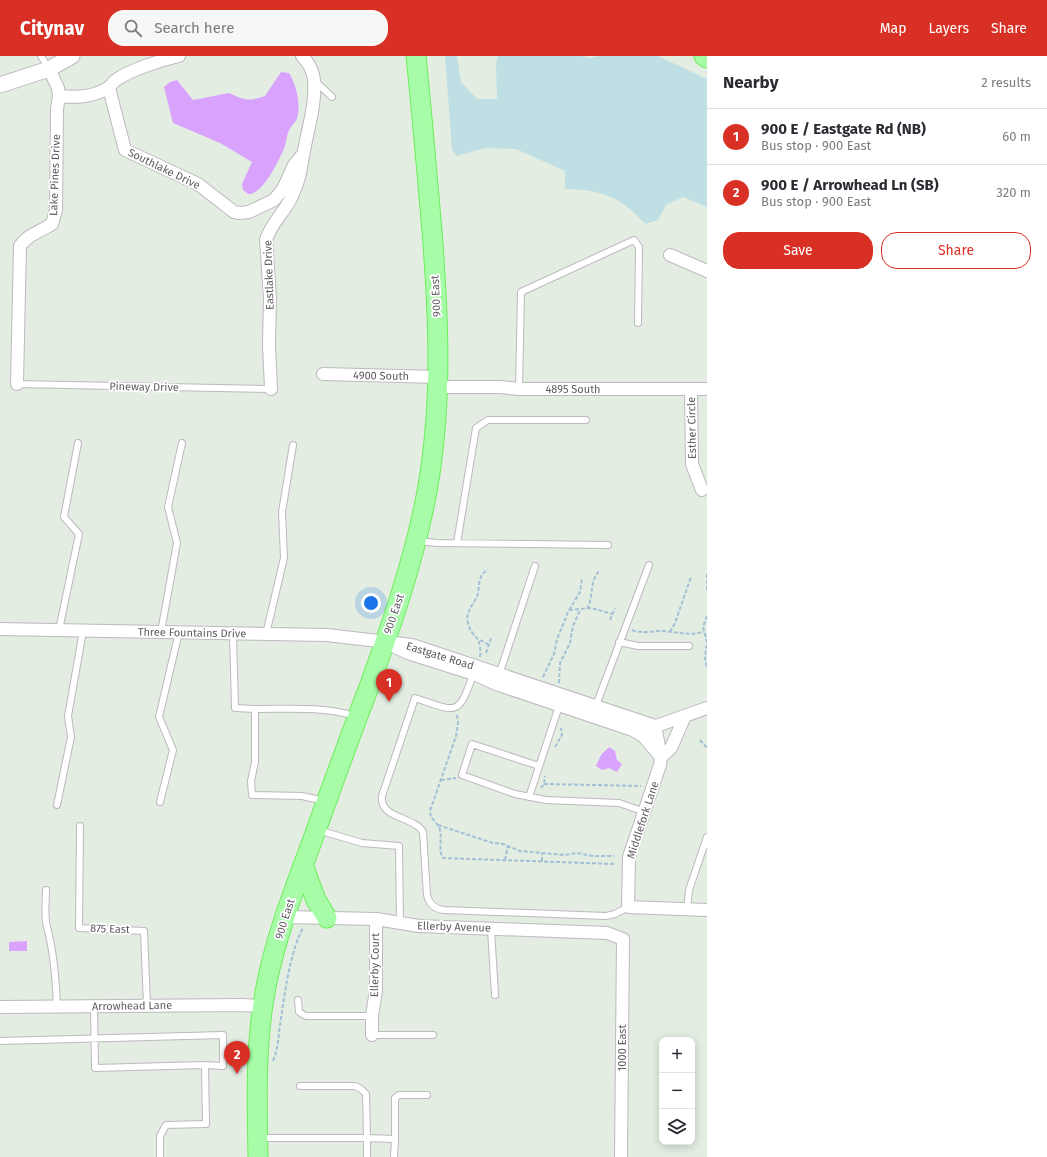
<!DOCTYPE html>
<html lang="en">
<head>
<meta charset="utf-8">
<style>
	:root { --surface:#fff; --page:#f7f7f7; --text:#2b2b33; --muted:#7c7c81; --line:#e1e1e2; --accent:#d93025 }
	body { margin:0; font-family:"Fira Sans",sans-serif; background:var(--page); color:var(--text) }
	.controls { position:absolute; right:12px; bottom:12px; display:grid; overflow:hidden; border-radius:8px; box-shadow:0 2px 10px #0003 }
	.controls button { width:36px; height:36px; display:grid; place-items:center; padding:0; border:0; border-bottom:1px solid var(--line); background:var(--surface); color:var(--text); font:20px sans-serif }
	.you { position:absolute; left:371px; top:547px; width:14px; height:14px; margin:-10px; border:3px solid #fff; border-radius:50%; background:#1a73e8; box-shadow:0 0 0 6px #1a73e833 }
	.badge { display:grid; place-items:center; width:26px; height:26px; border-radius:50%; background:var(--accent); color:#fff; font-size:13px; font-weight:700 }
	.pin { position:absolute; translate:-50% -33px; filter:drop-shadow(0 1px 2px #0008) }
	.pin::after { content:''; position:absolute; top:21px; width:14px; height:12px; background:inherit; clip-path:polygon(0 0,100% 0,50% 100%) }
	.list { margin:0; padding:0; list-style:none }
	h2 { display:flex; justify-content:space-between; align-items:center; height:52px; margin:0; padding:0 16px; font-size:17px }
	h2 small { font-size:13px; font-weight:400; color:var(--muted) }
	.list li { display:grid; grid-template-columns:26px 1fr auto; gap:12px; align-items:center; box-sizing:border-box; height:56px; padding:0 16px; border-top:1px solid var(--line) }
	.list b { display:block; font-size:15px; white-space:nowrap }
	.list p { margin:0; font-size:13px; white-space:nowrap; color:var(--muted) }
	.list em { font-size:13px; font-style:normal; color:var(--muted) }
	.actions { display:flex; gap:8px; padding:12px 16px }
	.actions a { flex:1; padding:9px 0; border:1px solid var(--accent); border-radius:16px; text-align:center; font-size:14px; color:var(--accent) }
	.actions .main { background:var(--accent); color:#fff }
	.icon { flex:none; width:22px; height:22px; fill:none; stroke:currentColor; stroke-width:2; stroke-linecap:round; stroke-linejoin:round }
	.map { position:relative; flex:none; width:707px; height:1101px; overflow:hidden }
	header { display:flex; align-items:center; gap:24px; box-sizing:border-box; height:56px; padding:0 20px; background:var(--accent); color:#fff }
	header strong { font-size:19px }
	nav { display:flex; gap:22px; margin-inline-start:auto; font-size:14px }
	.search { width:280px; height:36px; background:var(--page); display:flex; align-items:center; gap:10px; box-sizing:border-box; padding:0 14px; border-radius:16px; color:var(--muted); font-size:15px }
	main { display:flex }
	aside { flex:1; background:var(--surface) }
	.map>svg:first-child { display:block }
	.green { fill:#bfdfe5 }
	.water { fill:#d9a3fd }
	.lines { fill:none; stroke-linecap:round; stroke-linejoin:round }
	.service-casing { stroke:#beb8bf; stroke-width:8 }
	.minor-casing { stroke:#beb8bf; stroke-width:14 }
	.tertiary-casing { stroke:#beb8bf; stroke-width:17 }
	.primary-casing { stroke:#6cee5a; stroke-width:21 }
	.path { stroke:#a3c0d6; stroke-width:2; stroke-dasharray:4 2; stroke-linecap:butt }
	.service { stroke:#fff; stroke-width:6 }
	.minor { stroke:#fff; stroke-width:12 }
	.tertiary { stroke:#fff; stroke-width:15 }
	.primary { stroke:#a7fda7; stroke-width:19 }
	.labels { text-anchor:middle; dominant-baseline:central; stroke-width:3.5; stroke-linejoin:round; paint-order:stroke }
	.street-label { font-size:11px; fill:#615b63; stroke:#fff }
</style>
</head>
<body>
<header>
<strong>Citynav</strong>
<div class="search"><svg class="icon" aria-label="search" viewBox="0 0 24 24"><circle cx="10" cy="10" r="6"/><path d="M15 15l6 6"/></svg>Search here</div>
<nav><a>Map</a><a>Layers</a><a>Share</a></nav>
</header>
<main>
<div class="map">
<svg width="707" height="1101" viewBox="0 0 707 1101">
	<rect width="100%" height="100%" fill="#e3ede2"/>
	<!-- green -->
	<path class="green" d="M445,0h12l4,26 16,17h20l-1,-36 2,-7h85l7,2 9,-2h59l49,23v128l-24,-10 -17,8 -8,15 -13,4c-23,-27 -46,-35 -80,-35v-18l-49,-22 -30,-1 -30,8 -4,-7z"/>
	<!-- water -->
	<path class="water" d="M281,16l8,1c7,11 11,28 9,42 -1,7 -8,11 -10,18 -2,6 -2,13 -5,18 -6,13 -21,44 -35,43l-5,-4 -1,-6 10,-22 -32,-19 -47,-20 -9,-36 6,-5 7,-2 16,20 36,-7c15,7 19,9 36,3z
		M609,691l6,4 2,9 5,4 -5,8 -8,-4 -7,2 -6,-4 5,-11z
		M27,885v10h-18v-9z"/>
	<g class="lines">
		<defs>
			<path id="service" d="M41,0l8,13
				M314,24l18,17
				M17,328l254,5
				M519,333l2,-97 113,-52 5,7 -1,76
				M418,485l19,2 171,2
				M457,487l19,-115 12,-8h98
				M59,574l20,-96 -15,-17 14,-74
				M161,576l16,-89 -9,-36 14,-64
				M233,577l2,75 20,1
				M266,578l18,-76 -2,-46 11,-67
				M619,586l19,4h51
				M474,616c-16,46 -16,40 -59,26l-33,98c-3,23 32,20 41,36l4,63c2,9 7,14 17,15l162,6 9,-2 13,-7
				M499,619l36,-109
				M595,652l54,-143
				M539,710l-67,-22 -10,31 53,19 31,6 73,3 26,9
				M529,741l31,-94
				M325,745l-23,-5 -50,-1 -1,-14 4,-19v-53c34,0 68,-3 100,7
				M160,746l13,-52 -14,-33 20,-85
				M57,749l14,-68 -3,-21 15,-85
				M80,770l-1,102 65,3 3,74
				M318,774l44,13 37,3 1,77
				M46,834c0,11 -2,27 1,37 7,26 9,53 10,80
				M687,853l2,-19 18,-53
				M491,873l4,66
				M298,944l1,12 7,4h66
				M94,951l1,61 110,-3 1,59 -40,1 -6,11v21
				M372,979h61
				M0,985l223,-6v31l-18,-1
				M259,1082h108l-1,-44 -5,-5 -6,-3h-55
				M367,1101v-19l28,1v-41l4,-3h28
				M394,1101l1,-18"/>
			<path id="minor" d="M109,32l16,62 73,34 36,28 6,1 9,-1 25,-12 9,-11 11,-24 9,-11
				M59,40c16,2 37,1 50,-9 3,-2 4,-5 7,-7 14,-10 45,-20 63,-24
				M670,199l37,16
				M323,318l116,3
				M17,328l3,-138c8,-12 20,-14 32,-22l4,-14 1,-101 2,-13 -1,-8 -9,-19
				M439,331h61l19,2h188
				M271,333l-2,-44 1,-47 -4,-58c5,-17 19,-28 26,-44 9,-18 9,-32 13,-50 4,-21 11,-44 9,-66 -1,-10 -5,-17 -12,-24
				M691,333l1,75 10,26
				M0,573l327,6 85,10 243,81
				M393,590l15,7 66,21 22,10 137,46h12l62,-22
				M655,670l6,31 -1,8 -31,92 -1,50 79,3
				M633,674l10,6 18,21 10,-9 14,-32
				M285,861l91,2 43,7 188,7 16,6 -2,218
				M0,951l242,-2 21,1
				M372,979v-19l4,-26v-71"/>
			<path id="tertiary" d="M0,29l49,-16 23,-13"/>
			<path id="primary" d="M704,0l3,2
				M303,809l13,35 11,18
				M258,1101c-1,-57 -3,-114 8,-170 10,-52 30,-102 48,-151 18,-50 36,-100 55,-149 22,-61 43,-121 56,-185 18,-90 14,-180 7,-271 -5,-58 -10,-117 -16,-175"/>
		</defs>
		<!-- service casing -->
		<use href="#service" class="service-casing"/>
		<!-- minor casing -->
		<use href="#minor" class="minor-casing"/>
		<!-- tertiary casing -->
		<use href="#tertiary" class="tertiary-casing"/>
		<!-- primary casing -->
		<use href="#primary" class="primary-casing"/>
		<!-- path -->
		<path class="path" d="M707,518v16
			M587,553c7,-13 2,-28 13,-39
			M569,554l22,-2 22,6
			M707,560l-4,11 4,15 -2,16 2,11
			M610,564l5,-12
			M632,574c10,4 21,1 31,1 16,1 24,5 41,1
			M670,576l5,-9 16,-46
			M480,584l9,5
			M486,597l5,-15
			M480,601c2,-24 -8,-17 -12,-34 -3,-10 4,-17 9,-26 3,-8 0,-23 11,-27
			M543,621l11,-23 3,-15 11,-27 12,-20 2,-13
			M559,627l1,-20 10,-20 3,-17 7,-16
			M457,659l1,8 -2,13 -26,75c0,9 8,11 10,19 2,9 -2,21 3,28l171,6
			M700,684l7,8
			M555,691l7,-12 -1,-7
			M441,724l15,-2
			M544,728l97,2
			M541,732l3,-4 1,-8
			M438,769l55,18 10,1 17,7 44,4 13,-2 16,3h21
			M505,804l3,-14
			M542,805v-7
			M273,1005c5,-12 5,-22 7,-36 4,-27 10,-74 23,-97"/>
		<!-- service -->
		<use href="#service" class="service"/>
		<!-- minor -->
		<use href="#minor" class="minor"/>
		<!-- tertiary -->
		<use href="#tertiary" class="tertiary"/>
		<!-- primary -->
		<use href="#primary" class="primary"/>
	</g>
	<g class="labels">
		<!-- street labels -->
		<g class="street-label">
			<text transform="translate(164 113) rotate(26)">Southlake Drive</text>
			<text transform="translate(55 119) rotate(-88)">Lake Pines Drive</text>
			<text transform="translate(269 219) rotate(-92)">Eastlake Drive</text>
			<text transform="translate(436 240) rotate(-93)">900 East</text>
			<text transform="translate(381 320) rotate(1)">4900 South</text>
			<text transform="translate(144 331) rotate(1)">Pineway Drive</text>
			<text x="573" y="333">4895 South</text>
			<text transform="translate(692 372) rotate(-91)">Esther Circle</text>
			<text transform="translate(394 558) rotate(-71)">900 East</text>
			<text transform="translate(192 577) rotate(1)">Three Fountains Drive</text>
			<text transform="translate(440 600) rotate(17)">Eastgate Road</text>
			<text transform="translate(643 764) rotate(-72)">Middlefork Lane</text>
			<text transform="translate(285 863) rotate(-72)">900 East</text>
			<text transform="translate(454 871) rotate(2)">Ellerby Avenue</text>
			<text transform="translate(110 873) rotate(2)">875 East</text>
			<text transform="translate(375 909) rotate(-89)">Ellerby Court</text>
			<text transform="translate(132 950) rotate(-1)">Arrowhead Lane</text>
			<text transform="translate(622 992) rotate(-90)">1000 East</text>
		</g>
	</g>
</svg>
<div class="controls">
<button>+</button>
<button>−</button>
<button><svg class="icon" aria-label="layers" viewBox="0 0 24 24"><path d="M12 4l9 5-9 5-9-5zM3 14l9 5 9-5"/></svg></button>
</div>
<div class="you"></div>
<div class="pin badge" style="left:389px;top:646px">1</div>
<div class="pin badge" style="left:237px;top:1018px">2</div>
</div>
<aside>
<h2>Nearby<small>2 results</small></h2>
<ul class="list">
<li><span class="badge">1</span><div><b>900 E / Eastgate Rd (NB)</b><p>Bus stop · 900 East</p></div><em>60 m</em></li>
<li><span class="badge">2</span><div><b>900 E / Arrowhead Ln (SB)</b><p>Bus stop · 900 East</p></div><em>320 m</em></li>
</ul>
<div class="actions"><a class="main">Save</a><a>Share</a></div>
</aside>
</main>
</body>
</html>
